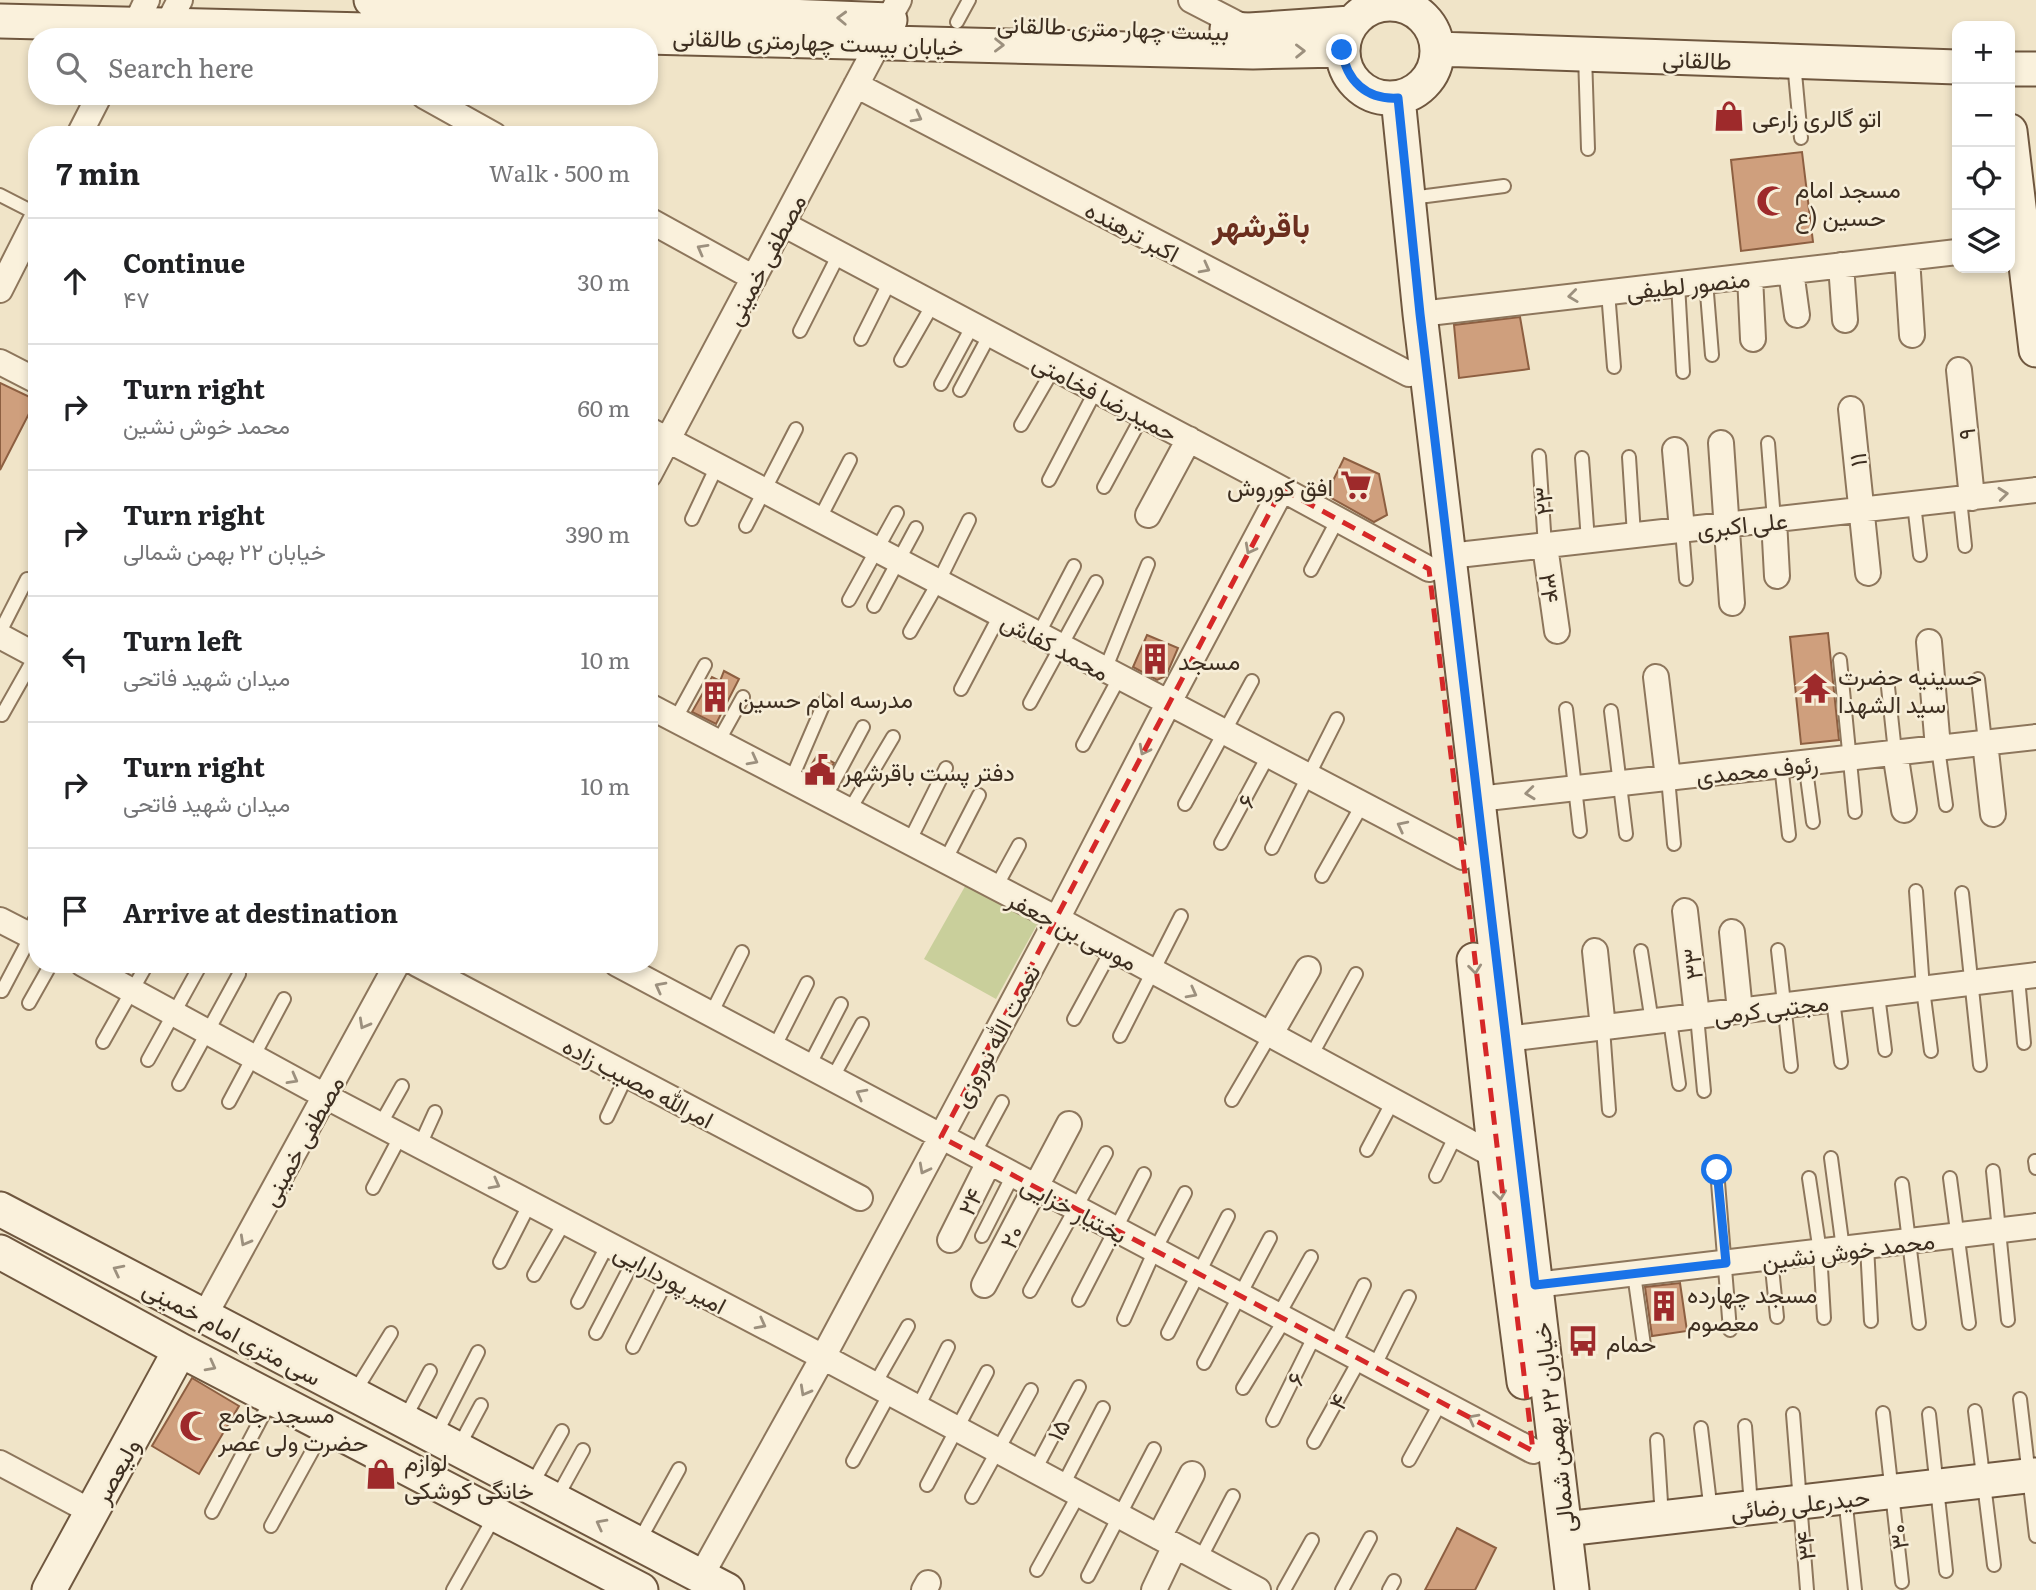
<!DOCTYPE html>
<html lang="en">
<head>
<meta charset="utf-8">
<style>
	:root { --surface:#fff; --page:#f2f2f2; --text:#202124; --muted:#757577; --line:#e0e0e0 }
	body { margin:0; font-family:Literata,Vazirmatn,serif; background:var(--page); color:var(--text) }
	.controls { position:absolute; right:21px; top:21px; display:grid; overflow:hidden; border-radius:14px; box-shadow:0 4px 10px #0003 }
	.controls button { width:63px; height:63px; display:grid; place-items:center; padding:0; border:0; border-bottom:2px solid var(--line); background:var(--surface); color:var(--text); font:35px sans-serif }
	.stop { position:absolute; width:21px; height:21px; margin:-16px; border:5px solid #1a73e8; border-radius:50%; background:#fff }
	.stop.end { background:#1a73e8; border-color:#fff; box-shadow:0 2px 7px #0008 }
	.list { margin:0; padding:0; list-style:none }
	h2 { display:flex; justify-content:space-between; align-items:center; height:91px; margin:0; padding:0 28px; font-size:30px }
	h2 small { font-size:23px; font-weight:400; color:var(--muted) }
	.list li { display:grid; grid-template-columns:46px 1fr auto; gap:21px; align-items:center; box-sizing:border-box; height:126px; padding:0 28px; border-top:2px solid var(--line) }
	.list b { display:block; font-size:26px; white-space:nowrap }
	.list p { margin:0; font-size:23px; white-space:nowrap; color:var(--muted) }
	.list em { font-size:23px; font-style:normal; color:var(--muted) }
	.icon { flex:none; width:38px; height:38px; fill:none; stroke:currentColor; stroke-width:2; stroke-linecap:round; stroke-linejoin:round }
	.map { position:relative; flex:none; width:2036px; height:1590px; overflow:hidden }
	.search { position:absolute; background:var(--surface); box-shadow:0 4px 10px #0003; left:28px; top:28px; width:630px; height:77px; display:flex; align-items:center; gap:18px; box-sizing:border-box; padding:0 24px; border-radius:28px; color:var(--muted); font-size:26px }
	.panel { position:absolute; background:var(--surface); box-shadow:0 4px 10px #0003; left:28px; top:126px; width:630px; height:847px; border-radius:28px }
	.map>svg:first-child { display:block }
	.green { fill:#c9cf9b }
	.building { fill:#cf9f7d; stroke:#8d5f41; stroke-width:2 }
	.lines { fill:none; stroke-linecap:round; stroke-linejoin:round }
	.lane-casing { stroke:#8d765c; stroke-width:16 }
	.street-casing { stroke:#8d765c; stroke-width:28 }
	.secondary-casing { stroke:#6f573f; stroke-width:37 }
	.lane { stroke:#faf1dc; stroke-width:12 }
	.street { stroke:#faf1dc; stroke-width:24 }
	.secondary { stroke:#faf1dc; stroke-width:33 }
	.oneway { stroke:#9c907e }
	.route { stroke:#1a73e8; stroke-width:9 }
	.marked { fill:none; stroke:#d62828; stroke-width:5; stroke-dasharray:14 9; stroke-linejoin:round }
	.labels { text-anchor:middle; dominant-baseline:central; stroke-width:5; stroke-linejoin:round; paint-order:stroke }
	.street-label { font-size:24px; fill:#3d2e20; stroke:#f7eed8 }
	.poi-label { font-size:24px; fill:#3d2e20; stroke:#f7eed8; text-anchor:start }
	.district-label { font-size:32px; font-weight:bold; fill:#6b2e1e; stroke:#f7eed8 }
</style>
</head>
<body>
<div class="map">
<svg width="2036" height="1590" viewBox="0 0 2036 1590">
	<rect width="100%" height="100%" fill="#f0e4c8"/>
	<!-- green -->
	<path class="green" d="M968,881l71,40 -43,78 -72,-40z"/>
	<!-- building -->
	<path class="building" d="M1802,152l11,90 -72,9 -10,-91z
		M1520,317l9,52 -70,9 -5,-53z
		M0,383l36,17 -36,70z
		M1344,458l35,16 8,41 -13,7 -48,-27z
		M1828,633l11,107 -38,4 -11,-107z
		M1147,635l31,13 -12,28 -9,4 -24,-13z
		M724,671l15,8 -23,45 -24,-12 20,-35 8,4z
		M818,754l16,9 -10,18 -17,-9z
		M1680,1283l7,48 -35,5 -7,-49z
		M192,1378l47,28 -40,68 -47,-28z
		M1457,1528l39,20 -21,42h-50z"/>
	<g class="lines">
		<defs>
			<path id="lane" d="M957,22l12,-22
				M1585,55l3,94
				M1794,62l7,76
				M0,195l37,19
				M1411,198l93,-12
				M1706,281l6,74
				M1678,284l5,88
				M1608,292l6,75
				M800,331l39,-77
				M861,339l29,-58
				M901,360l32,-56
				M941,384l32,-59
				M960,390l30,-56
				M1021,425l33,-57
				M1768,443l6,77
				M1539,456l6,90
				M1629,457l5,78
				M1582,458l6,83
				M1049,480l47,-90
				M1104,487l39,-72
				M1960,499l5,47
				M1914,504l6,51
				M692,519l25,-53
				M819,520l31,-60
				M746,526l50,-97
				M1682,530l4,49
				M1311,570l27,-51
				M849,600l48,-87
				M874,606l42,-78
				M0,632l27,-53
				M910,632l28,-49 31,-63
				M1038,635l36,-69
				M1840,660l15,152
				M1105,670l43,-106
				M1978,679l7,63
				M1888,687l7,65
				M961,689l39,-74
				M1030,703l66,-121
				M1566,709l14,122
				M1611,711l15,123
				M2,715l35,-62
				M675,720l30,-55
				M718,742l25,-45
				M1083,745l36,-67
				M1938,748l8,57
				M1805,762l8,60
				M1781,765l8,70
				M1668,778l6,66
				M791,780l34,-79
				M825,798l38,-71
				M1185,804l67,-123
				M849,811l44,-74
				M909,842l37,-74
				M1221,843l47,-87
				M1272,848l65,-129
				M945,861l34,-66
				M1322,876l40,-71
				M996,887l23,-42
				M1916,891l7,98 8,62
				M1962,893l18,172
				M27,934l10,-18
				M1778,950l13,116
				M1641,951l11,71
				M2018,978l6,65
				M2,991l29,-55
				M1878,995l7,55
				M1833,1000l8,62
				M29,1003l22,-39
				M711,1014l31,-62
				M1697,1016l7,75
				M1074,1019l38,-70
				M1670,1020l9,64
				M1603,1028l6,82
				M1120,1036l61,-120
				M103,1042l44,-78
				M774,1048l33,-65
				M1311,1056l45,-82
				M148,1060l53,-96
				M809,1066l32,-62
				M832,1079l30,-55
				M179,1084l60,-110
				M1232,1100l38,-65
				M229,1102l55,-103
				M607,1117l20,-42
				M380,1125l22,-39
				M420,1145l15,-33
				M1367,1150l26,-49
				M974,1154l28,-52
				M1831,1158l12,91
				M2035,1161l1,7
				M1717,1170l13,160
				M1993,1171l15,149
				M1436,1176l20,-41
				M1809,1178l11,74 4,66
				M1950,1178l19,145
				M1902,1184l17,139
				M373,1188l28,-53
				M982,1236l31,-61
				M1867,1246l4,75
				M1771,1258l6,59
				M500,1262l30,-59
				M1634,1274l10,71
				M534,1275l31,-54
				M1030,1291l76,-138
				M1079,1300l65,-126
				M578,1302l30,-58
				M1278,1316l33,-59
				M1124,1319l31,-69 30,-57
				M596,1333l39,-75
				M1168,1333l60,-117
				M1334,1346l30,-61
				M633,1347l36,-71
				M1204,1363l66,-125
				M1374,1367l35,-70
				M875,1384l33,-58
				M1243,1388l42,-69
				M354,1393l37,-60
				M2020,1399l16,137
				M918,1407l30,-60
				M1975,1411l19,154
				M1883,1413l19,169
				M1793,1414l14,176
				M1929,1414l17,157
				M404,1420l26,-49
				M1273,1420l42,-85
				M1745,1426l6,80
				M1701,1428l10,84
				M435,1436l43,-84
				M1657,1440l5,78
				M1314,1442l46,-83
				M458,1448l23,-43
				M1409,1460l32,-58
				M853,1461l37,-68
				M1035,1470l44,-83
				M927,1485l60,-113
				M1063,1485l40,-77
				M531,1486l31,-55
				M972,1497l59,-107
				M1845,1497l10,93
				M556,1499l27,-49
				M212,1512l60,-114
				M271,1526l55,-100
				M638,1543l41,-74
				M1200,1559l33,-63
				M1037,1570l42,-76
				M1088,1576l66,-127
				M453,1590l43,-76
				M1284,1590l28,-50
				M1342,1590l28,-52
				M1389,1590l5,-9"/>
			<path id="street" d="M1191,0l58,30
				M888,20l11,-20
				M167,25l13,-25
				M130,36l17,-36
				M856,85l553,289
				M424,96l70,39
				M79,135l20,-39
				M649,220l105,58
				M783,224l499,265 147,80
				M1907,258l5,77
				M1841,265l4,55
				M1791,271l6,44
				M1750,276l3,63
				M0,290l37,-73
				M1420,314l537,-62
				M0,362l37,19
				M1959,370l13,128
				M1851,409l17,164
				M649,430l814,427
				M1721,443l11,160
				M1675,450l7,80
				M649,475l230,-433
				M1148,515l41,-76
				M1774,520l3,56
				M1545,546l12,85
				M1449,556l587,-66
				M0,636l37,20
				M1929,642l9,106
				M1656,677l12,101
				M649,706l408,213 438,237
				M1985,742l8,72
				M1895,752l9,58
				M1478,799l558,-62
				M1685,911l12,105
				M0,920l37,19
				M1732,932l8,79
				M1595,951l8,77
				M83,964l242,132 498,261 435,233
				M417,964l443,234
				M617,964l916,487
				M1270,1035l38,-66
				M1506,1039l530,-64
				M950,1240l39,-78
				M984,1285l85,-161
				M1535,1285l501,-59
				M205,1315l192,-351
				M0,1463l92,49
				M1159,1537l33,-63
				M701,1576l122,-219 118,-220 116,-218 111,-215 114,-215
				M924,1590l4,-7
				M1154,1590l21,-44"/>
			<path id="secondary" d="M371,0l519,20
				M1343 51a47 47 0 1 1 94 0a47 47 0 1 1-94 0Z
				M0,21l1253,31 89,-2
				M1227,29l22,1 102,-7
				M1437,49l520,18
				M2010,69h26
				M1398,98l22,216 152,1276
				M2010,131l26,219
				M1474,960l21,196 29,226
				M0,1209l727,381
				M0,1252l180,98 461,240
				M1565,1529l471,-54
				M49,1590l131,-240"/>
		</defs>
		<!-- lane casing -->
		<use href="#lane" class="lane-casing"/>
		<!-- street casing -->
		<use href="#street" class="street-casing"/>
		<!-- secondary casing -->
		<use href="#secondary" class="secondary-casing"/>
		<!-- lane -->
		<use href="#lane" class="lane"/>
		<!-- street -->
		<use href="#street" class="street"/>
		<!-- secondary -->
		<use href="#secondary" class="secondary"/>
	</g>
	<!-- one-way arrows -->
	<defs><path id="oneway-chevron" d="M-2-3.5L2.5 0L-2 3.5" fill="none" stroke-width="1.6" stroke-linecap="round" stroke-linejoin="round" transform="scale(1.75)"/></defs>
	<g class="oneway">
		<use href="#oneway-chevron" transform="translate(842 18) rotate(-178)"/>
		<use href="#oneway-chevron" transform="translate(999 45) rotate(1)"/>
		<use href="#oneway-chevron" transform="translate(1300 51) rotate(-1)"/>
		<use href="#oneway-chevron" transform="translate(917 117) rotate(28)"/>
		<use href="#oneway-chevron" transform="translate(702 249) rotate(-151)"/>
		<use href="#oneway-chevron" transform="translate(1205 268) rotate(28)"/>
		<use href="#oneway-chevron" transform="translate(1573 296) rotate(173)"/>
		<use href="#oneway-chevron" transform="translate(2003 494) rotate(-6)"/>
		<use href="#oneway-chevron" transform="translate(1250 549) rotate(118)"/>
		<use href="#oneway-chevron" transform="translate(1144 750) rotate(117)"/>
		<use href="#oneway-chevron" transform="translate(753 760) rotate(28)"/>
		<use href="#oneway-chevron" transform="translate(1530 793) rotate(174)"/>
		<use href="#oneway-chevron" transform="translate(1402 826) rotate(-153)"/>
		<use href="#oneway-chevron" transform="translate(1475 969) rotate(84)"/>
		<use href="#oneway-chevron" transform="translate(660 987) rotate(-152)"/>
		<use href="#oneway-chevron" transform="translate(1192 993) rotate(28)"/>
		<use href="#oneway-chevron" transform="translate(364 1024) rotate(119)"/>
		<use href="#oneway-chevron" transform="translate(293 1079) rotate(29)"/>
		<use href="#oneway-chevron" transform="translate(861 1094) rotate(-152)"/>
		<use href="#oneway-chevron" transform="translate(924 1169) rotate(118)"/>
		<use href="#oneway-chevron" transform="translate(495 1184) rotate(28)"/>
		<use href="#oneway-chevron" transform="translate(1500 1195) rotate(83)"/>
		<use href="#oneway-chevron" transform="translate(245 1241) rotate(119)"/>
		<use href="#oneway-chevron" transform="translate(118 1270) rotate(-153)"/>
		<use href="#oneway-chevron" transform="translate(761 1324) rotate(28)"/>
		<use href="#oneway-chevron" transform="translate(211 1366) rotate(28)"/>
		<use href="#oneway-chevron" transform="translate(805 1391) rotate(119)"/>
		<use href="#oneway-chevron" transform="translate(1473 1419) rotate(-152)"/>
		<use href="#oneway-chevron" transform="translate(601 1524) rotate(-152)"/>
	</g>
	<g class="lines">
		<!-- route -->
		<path class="route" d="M1342,50c4,31 25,50 56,48l22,216 115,971 191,-22 -9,-93"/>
	</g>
	<!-- marked area -->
	<path class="marked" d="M1282,489l147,80 104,882 -592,-314z"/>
	<!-- icons -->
	<defs>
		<symbol id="shop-bare" viewBox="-9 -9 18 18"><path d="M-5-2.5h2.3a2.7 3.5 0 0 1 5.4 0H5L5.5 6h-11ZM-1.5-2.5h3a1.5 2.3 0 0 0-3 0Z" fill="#9e2a2b" stroke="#f7eed8" stroke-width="2.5" paint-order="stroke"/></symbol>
		<symbol id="mosque-bare" viewBox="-9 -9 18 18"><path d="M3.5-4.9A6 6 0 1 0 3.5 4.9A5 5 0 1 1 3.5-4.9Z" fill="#9e2a2b" stroke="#f7eed8" stroke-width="2.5" paint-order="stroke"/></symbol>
		<symbol id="supermarket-bare" viewBox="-9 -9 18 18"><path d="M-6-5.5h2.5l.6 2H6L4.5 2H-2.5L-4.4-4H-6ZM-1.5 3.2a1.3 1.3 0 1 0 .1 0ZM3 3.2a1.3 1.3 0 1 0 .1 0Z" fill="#9e2a2b" stroke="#f7eed8" stroke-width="2.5" paint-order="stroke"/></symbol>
		<symbol id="building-bare" viewBox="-9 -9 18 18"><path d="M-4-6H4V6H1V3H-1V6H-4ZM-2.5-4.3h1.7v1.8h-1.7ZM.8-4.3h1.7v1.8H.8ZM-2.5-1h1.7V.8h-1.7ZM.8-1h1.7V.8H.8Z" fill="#9e2a2b" stroke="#f7eed8" stroke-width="2.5" paint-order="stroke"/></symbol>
		<symbol id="temple-bare" viewBox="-9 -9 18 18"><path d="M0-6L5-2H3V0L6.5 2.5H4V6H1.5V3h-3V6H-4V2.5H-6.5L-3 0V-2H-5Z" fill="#9e2a2b" stroke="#f7eed8" stroke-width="2.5" paint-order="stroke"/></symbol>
		<symbol id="civic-bare" viewBox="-9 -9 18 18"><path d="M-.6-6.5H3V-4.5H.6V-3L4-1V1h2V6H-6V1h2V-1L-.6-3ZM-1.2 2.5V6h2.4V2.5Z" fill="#9e2a2b" stroke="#f7eed8" stroke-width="2.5" paint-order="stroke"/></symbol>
		<symbol id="bus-bare" viewBox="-9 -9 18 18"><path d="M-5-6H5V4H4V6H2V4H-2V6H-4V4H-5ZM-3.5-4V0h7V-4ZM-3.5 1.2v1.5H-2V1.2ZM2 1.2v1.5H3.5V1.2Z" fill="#9e2a2b" stroke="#f7eed8" stroke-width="2.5" paint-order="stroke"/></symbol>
	</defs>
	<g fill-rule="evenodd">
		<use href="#shop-bare" x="1707" y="94" width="44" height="44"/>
		<use href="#mosque-bare" x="1750" y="179" width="44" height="44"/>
		<use href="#supermarket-bare" x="1334" y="463" width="44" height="44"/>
		<use href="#building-bare" x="1133" y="637" width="44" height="44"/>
		<use href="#temple-bare" x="1793" y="666" width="44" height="44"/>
		<use href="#building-bare" x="693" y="675" width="44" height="44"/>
		<use href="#civic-bare" x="798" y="748" width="44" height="44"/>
		<use href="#building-bare" x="1642" y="1284" width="44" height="44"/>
		<use href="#bus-bare" x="1561" y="1319" width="44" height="44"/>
		<use href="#mosque-bare" x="173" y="1404" width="44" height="44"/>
		<use href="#shop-bare" x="359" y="1452" width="44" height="44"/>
	</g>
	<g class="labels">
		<!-- street labels -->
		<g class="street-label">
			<text transform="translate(1113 26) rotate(2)">بیست چهار متری طالقانی</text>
			<text transform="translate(818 40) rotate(2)">خیابان بیست چهارمتری طالقانی</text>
			<text transform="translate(1697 58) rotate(2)">طالقانی</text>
			<text transform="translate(1133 230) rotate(28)">اکبر ترهنده</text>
			<text transform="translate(764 259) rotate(-62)">مصطفی خمینی</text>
			<text transform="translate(1688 283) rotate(-6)">منصور لطیفی</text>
			<text transform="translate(1106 396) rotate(28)">حمیدرضا فخامتی</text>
			<text transform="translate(1965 434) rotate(-96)">۹</text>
			<text transform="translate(1856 460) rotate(-96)">۱۱</text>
			<text transform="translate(1542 501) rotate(-94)">۲۳</text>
			<text transform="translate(1742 523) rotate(-6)">علی اکبری</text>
			<text transform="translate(1551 588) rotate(83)">۳۴</text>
			<text transform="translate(1056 645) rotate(28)">محمد کفاش</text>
			<text transform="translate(1757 768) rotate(-6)">رئوف محمدی</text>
			<text transform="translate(1245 800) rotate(-61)">۶</text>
			<text transform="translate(1073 929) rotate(28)">موسی بن جعفر</text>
			<text transform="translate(1691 964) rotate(-96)">۳۳</text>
			<text transform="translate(1771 1007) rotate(-7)">مجتبی کرمی</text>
			<text transform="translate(995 1035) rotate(-62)">نعمت الله نوروزی</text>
			<text transform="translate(639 1081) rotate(28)">امرالله مصیب زاده</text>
			<text transform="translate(301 1140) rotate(-61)">مصطفی خمینی</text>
			<text transform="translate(969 1201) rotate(-63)">۲۴</text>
			<text transform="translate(1075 1208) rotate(28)">بختیار خزایی</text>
			<text transform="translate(1010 1236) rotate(-63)">۲۰</text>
			<text transform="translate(1848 1249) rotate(-7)">محمد خوش نشین</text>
			<text transform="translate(671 1277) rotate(28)">امیر پوردارایی</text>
			<text transform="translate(233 1331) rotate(28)">سی متری امام خمینی</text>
			<text transform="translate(1294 1378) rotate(-63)">۶</text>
			<text transform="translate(1337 1401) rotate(-61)">۴</text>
			<text transform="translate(1552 1428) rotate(-97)">خیابان ۲۲ بهمن شمالی</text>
			<text transform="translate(1057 1429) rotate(-62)">۱۵</text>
			<text transform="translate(115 1470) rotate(-61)">وليعصر</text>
			<text transform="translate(1800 1502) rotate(-6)">حیدرعلی رضائی</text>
			<text transform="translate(1897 1537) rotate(-97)">۳۰</text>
			<text transform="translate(1804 1546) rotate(-95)">۳۴</text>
		</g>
		<!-- poi labels -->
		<g class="poi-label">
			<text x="1752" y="116">اتو گالری زارعی</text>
			<text x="1795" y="187">مسجد امام<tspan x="1795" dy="28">حسین (ع</tspan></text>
			<text x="1333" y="485" text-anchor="end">افق کوروش</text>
			<text x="1178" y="659">مسجد</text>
			<text x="1838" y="674">حسینیه حضرت<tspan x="1838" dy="28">سید الشهدا</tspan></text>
			<text x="738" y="697">مدرسه امام حسین</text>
			<text x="843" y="770">دفتر پست باقرشهر</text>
			<text x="1687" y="1292">مسجد چهارده<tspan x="1687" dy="28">معصوم</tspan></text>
			<text x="1606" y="1341">حمام</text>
			<text x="218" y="1412">مسجد جامع<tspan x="218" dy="28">حضرت ولی عصر</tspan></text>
			<text x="404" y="1460">لوازم<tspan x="404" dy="28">خانگی کوشکی</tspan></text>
		</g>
		<!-- district labels -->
		<g class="district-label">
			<text x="1261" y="223">باقرشهر</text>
		</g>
	</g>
</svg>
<div class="controls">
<button>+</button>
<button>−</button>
<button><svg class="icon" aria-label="locate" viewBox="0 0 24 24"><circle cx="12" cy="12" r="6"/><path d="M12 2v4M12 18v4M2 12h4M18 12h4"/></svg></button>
<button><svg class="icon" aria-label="layers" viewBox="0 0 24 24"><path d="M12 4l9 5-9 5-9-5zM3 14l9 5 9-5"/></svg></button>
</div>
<div class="stop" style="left:1717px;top:1170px"></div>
<div class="stop end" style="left:1342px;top:50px"></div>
<div class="search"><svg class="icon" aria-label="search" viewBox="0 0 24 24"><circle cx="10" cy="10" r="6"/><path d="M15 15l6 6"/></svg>Search here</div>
<section class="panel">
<h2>7 min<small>Walk · 500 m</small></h2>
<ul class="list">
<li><svg class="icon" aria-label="ahead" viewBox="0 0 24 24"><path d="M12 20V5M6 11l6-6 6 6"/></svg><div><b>Continue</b><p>۴۷</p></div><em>30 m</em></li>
<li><svg class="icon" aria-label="right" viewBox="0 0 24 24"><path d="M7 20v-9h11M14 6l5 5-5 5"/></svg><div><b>Turn right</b><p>محمد خوش نشین</p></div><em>60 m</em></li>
<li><svg class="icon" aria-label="right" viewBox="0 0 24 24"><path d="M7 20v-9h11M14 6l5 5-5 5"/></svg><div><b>Turn right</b><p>خیابان ۲۲ بهمن شمالی</p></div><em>390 m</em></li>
<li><svg class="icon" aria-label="left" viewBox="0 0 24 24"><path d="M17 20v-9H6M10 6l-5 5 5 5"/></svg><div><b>Turn left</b><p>میدان شهید فاتحی</p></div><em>10 m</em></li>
<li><svg class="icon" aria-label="right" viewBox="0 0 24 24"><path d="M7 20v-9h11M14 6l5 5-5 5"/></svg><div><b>Turn right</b><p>میدان شهید فاتحی</p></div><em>10 m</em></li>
<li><svg class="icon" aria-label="arrive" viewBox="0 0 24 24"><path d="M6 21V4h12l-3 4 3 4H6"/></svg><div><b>Arrive at destination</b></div></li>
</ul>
</section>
</div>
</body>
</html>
